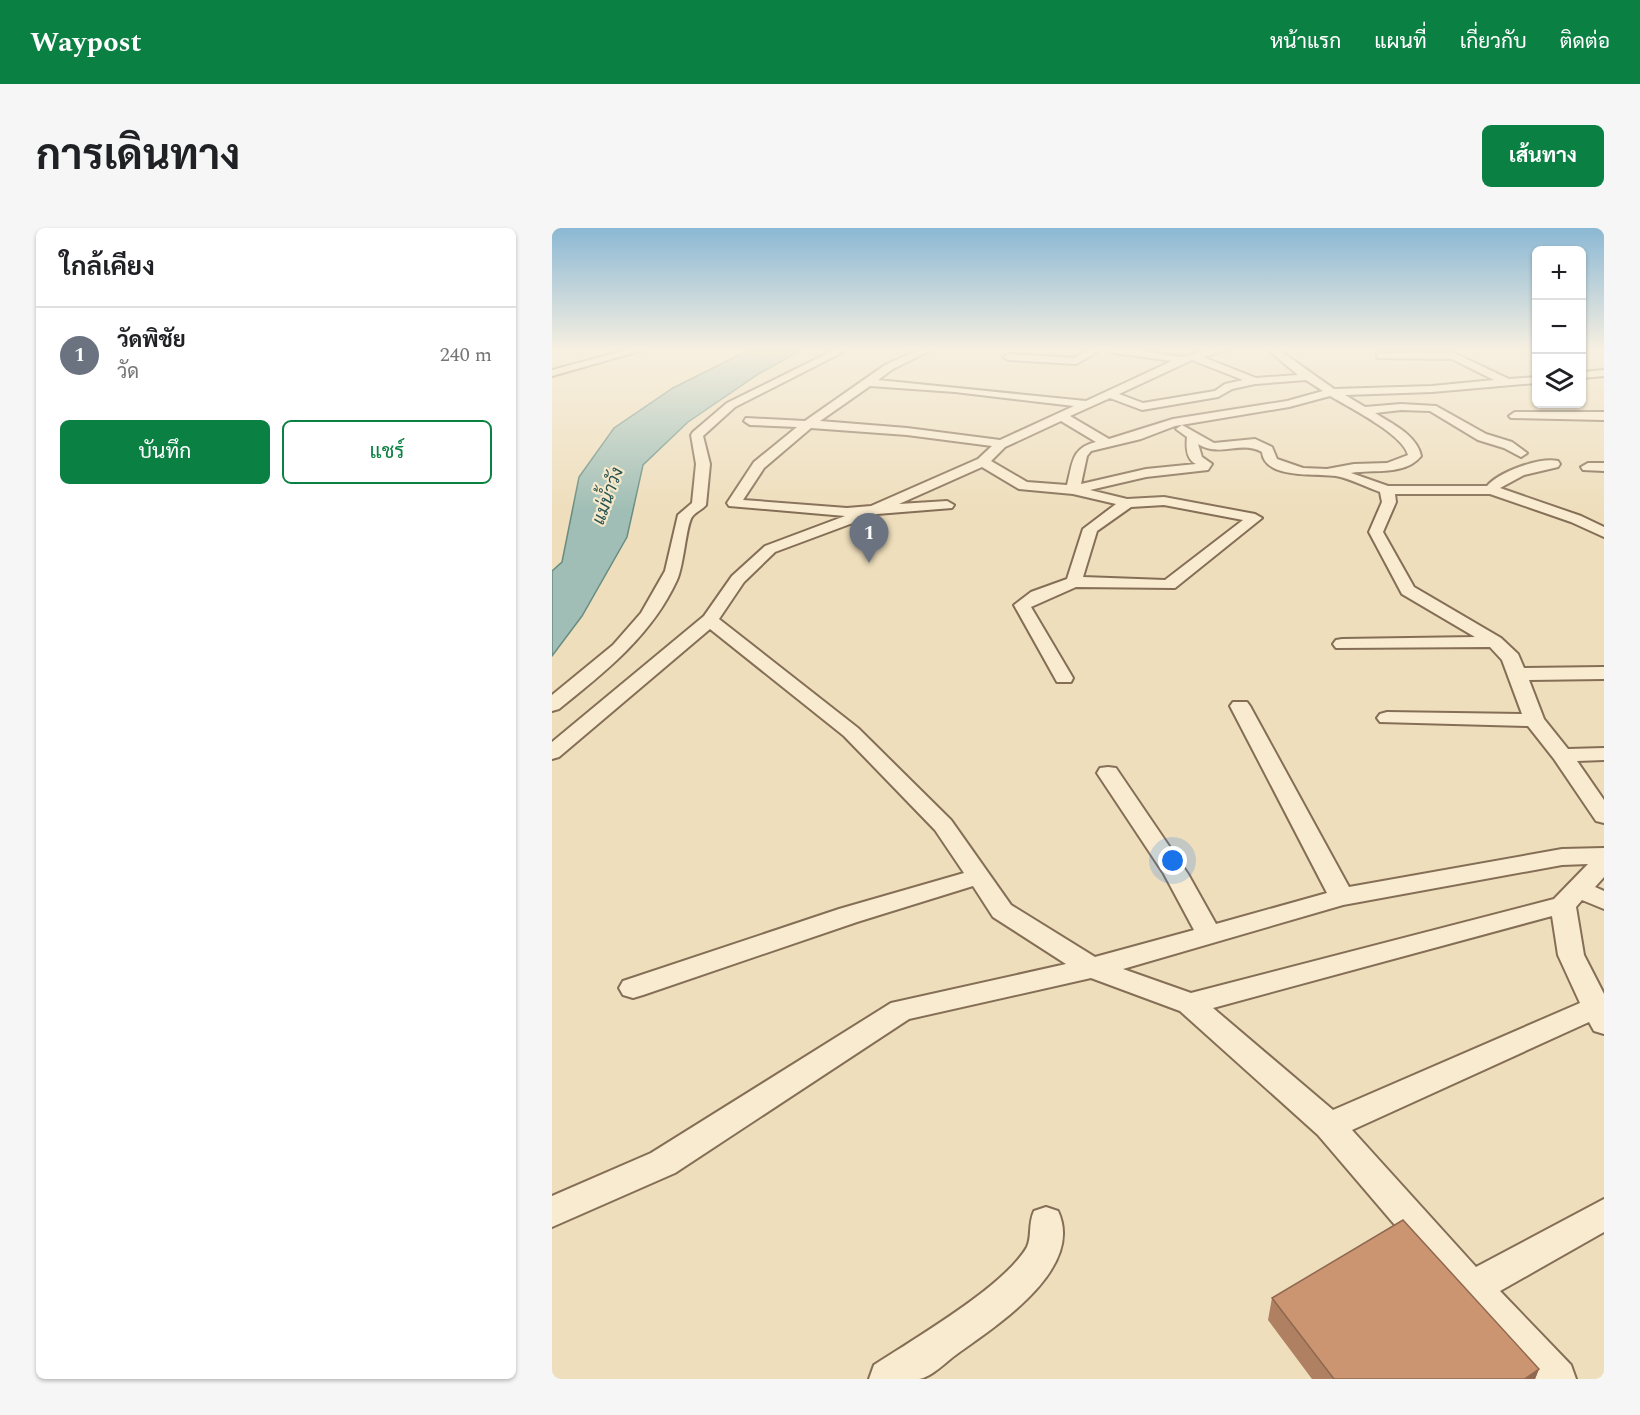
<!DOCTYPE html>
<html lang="th">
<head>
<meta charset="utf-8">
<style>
	:root { --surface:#fff; --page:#f6f6f6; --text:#202124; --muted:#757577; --line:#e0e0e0; --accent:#0b8043 }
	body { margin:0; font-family:Spectral,Sarabun,serif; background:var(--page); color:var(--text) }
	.controls { position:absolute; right:18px; top:18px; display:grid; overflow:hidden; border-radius:9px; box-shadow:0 2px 4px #0004 }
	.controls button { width:54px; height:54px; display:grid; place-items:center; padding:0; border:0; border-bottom:2px solid var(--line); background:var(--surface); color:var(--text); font:30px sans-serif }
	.you { position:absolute; left:621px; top:633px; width:21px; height:21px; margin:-15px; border:4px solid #fff; border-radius:50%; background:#1a73e8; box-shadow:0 0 0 9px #1a73e833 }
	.badge { display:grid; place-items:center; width:39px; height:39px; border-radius:50%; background:var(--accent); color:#fff; font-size:20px; font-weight:700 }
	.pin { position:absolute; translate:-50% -50px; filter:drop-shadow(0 2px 3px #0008) }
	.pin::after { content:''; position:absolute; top:32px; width:21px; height:18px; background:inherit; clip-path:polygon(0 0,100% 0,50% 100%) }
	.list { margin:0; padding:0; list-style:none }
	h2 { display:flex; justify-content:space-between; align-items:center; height:78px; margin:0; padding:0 24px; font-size:26px }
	h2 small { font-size:20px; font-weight:400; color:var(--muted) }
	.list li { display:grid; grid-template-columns:39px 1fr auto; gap:18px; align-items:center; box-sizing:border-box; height:96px; padding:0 24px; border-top:2px solid var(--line) }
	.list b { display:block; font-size:22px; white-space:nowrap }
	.list p { margin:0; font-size:20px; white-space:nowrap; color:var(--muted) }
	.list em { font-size:20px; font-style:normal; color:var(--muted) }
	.actions { display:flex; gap:12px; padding:18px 24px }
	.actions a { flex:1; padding:14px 0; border:2px solid var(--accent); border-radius:9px; text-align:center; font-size:21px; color:var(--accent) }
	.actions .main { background:var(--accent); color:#fff }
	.icon { flex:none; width:33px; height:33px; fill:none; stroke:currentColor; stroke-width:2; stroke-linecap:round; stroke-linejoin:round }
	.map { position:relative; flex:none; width:1052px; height:1151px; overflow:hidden; border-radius:9px }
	header { display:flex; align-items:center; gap:36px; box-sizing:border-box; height:84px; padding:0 30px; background:var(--accent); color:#fff }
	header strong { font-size:28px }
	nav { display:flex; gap:33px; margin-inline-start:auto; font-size:21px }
	.intro { display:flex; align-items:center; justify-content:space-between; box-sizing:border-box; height:144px; padding:0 36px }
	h1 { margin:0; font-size:42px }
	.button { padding:15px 27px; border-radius:9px; background:var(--accent); color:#fff; font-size:21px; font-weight:700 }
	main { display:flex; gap:36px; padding:0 36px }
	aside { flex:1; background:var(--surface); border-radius:9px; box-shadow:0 2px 4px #0004 }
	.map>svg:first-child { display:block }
	.water { fill:#a0beb5; stroke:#688c82; stroke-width:1.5 }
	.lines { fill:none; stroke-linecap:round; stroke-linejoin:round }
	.minor-casing { stroke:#856e56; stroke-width:4 }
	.minor { fill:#f9ebcf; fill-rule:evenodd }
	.wall { fill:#af8061 }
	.shaded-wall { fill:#8f684f }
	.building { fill:#cc9571; stroke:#8f684f; stroke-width:1.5 }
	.labels { text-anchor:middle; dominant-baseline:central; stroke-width:4.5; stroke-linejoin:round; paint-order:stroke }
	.far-water-label { font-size:18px; font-style:italic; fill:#295450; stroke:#f5e8cb }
</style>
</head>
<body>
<header>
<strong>Waypost</strong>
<nav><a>หน้าแรก</a><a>แผนที่</a><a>เกี่ยวกับ</a><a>ติดต่อ</a></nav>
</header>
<div class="intro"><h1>การเดินทาง</h1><a class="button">เส้นทาง</a></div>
<main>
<aside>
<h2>ใกล้เคียง<small></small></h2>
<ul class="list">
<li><span class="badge" style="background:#6b7280">1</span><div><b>วัดพิชัย</b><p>วัด</p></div><em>240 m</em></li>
</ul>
<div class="actions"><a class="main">บันทึก</a><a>แชร์</a></div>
</aside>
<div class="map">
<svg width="1052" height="1151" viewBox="0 0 1052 1151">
	<rect width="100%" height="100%" fill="#eedebc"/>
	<!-- water -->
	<path class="water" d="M197,122h53l-42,23 -72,49 -45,43 -16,72 -45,79 -30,40v-85l10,-9 17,-85 35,-49 59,-40z"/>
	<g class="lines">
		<defs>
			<path id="minor" d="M75,122h16l-91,26v-6z
				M282,122h13l-112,57 -32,29 7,28 -4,41c-4,5 -11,7 -14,12 -6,8 -8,48 -15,63 -25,55 -72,92 -118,129l-7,2v-16l61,-50 28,-32 24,-42 13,-56 14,-12 4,-39 -5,-29 2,-3 34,-29z
				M366,122h13l-38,19 -15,11 208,21 86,-40 -58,-8 -5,-3h26l47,7 25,-7h20l-24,7 53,21 42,-3 -30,-25h11l55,39 98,-3 62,-6 -42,-21 -75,-1v-4l4,-1h73l55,26 27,-2v6l-104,9 -87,3 20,12 36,-3 35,2 50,28 26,8 15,11 -6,4 -17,-9 -26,-8 -48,-29 -29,-1 -26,3c17,11 42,22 46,43 -16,20 -48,13 -70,17l37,13h99c12,-14 52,-29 71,-25l2,3 -2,3 -34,8 -24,13 81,28 23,11v10l-33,-15 -81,-28h-95l1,8 -13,30 31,55 87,51 17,16 6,14 80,-1v12l-75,1 15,39 24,30 36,-1v12l-27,1 27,39v23l-8,-2 -42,-62 -26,-33 -148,-4 -3,-4 3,-4 7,-2 135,2 -20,-54 -12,-13 -154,1 -3,-4 3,-4 6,-1 133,-2 -73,-43 -33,-62 13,-30 -2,-10c-14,-5 -29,-13 -44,-16 -19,-3 -71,4 -74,-24 -21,-12 -41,6 -64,-8l4,13 10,7 -4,6 -62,7 -56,13 37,9 37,-2 91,17 7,4 -87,70 -99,-1 -45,20 42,71 -2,4h-14l-43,-77 17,-13 36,-13 16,-50 33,-25 -43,-10 -54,-5 -37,-22 -83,37 48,-3 7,4 -2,3 -75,6 -102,38 -31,30 -25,37 139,109 93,92 60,85 84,52 99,-27 -30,-56 -67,-101 3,-5 8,-1 8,1 72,106 28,50 111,-31 -97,-187 3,-4h14l3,4 99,181 213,-38 42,-1v29l-9,10 9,4v18l-22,-9 -6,7 8,48 20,39v40l-10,-3 -5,-9 -237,108 124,137 128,-68v33l-104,59 71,74 5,14h-45l-72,-79 -141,-165 -138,-124 -89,-33 -182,41 -234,154 -123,54v-31l99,-43 240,-150 175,-39 -73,-47 -20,-31 -116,36 -214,73 -10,3 -10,-3 -4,-7 4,-7 216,-72 125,-36 -29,-43 -91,-94 -134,-107 -151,128 -7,2v-17l152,-126 28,-40 33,-30 80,-30 -116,-10 -2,-3 27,-41 43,-35 -47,-2 -6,-4 2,-3 59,3 80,-56zM640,132l51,20 -18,4 -10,7 -72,12 -24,-9zM754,152l17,11 -36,10 -114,18 -64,20 -39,-23 40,-18 32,12 76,-13 14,-8 23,-5zM318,158l85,6 119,14 -74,34 -93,-12 -87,-7zM778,168c19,11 74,39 78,59l-21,8 -33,1 -27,5 -24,-1 -26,-9 -5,-12 -17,-8 -41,4 -32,-18 -6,4 11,8c-1,10 -1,22 9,27l-50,5 -65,15 6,-28 4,-5 50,-12 34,-13 114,-19zM509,193l35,21c-25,6 -23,21 -29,43l-40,-3 -36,-21 14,-14zM259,200l96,7 85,11 -14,13 -107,47 -24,2 -104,-8 21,-32zM612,277l79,15 -78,60 -82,-3 14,-46 34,-24zM1036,636l-34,35 -363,94 -68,-24 220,-64 219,-40zM1000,688l6,39 22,48 -247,107 -120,-102z
				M537,122h12l-25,14 -68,-4 -5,-3 5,-3 66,4z
				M1052,142v6l-22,2v-6z
				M963,184h89v8l-93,-2 -2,-2z
				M1036,235h16v8l-21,-1 -2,-3z
				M494,979l12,4c27,58 -61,114 -101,143 -10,7 -25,23 -38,25 -15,0 -34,0 -50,0l5,-14c40,-26 131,-79 153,-118 5,-10 1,-23 7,-36z"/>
		</defs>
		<!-- minor casing -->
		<use href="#minor" class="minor-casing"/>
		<!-- minor -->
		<use href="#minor" class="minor"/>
	</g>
	<!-- wall -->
	<path class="wall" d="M720,1070l267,71 -4,10h-223l-44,-59z"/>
	<!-- shaded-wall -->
	<path class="shaded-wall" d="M987,1141l-4,10h-9z"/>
	<!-- building -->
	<path class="building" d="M851,992l136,149 -13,9 1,1h-193l-62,-81z"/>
	<!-- sky -->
	<linearGradient id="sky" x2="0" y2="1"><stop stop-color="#8bb8d4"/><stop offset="0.43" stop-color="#f7f0e1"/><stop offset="1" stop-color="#f7f0e1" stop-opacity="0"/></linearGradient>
	<rect width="1052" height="283" fill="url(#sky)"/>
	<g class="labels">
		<!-- far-water labels -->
		<g class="far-water-label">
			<text transform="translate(56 268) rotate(-70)">แม่น้ำวัง</text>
		</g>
	</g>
</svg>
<div class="controls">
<button>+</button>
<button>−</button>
<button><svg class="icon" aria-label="layers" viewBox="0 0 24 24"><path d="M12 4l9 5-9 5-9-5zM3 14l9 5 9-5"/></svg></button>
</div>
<div class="you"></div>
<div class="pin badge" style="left:317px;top:335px;background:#6b7280">1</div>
</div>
</main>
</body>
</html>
